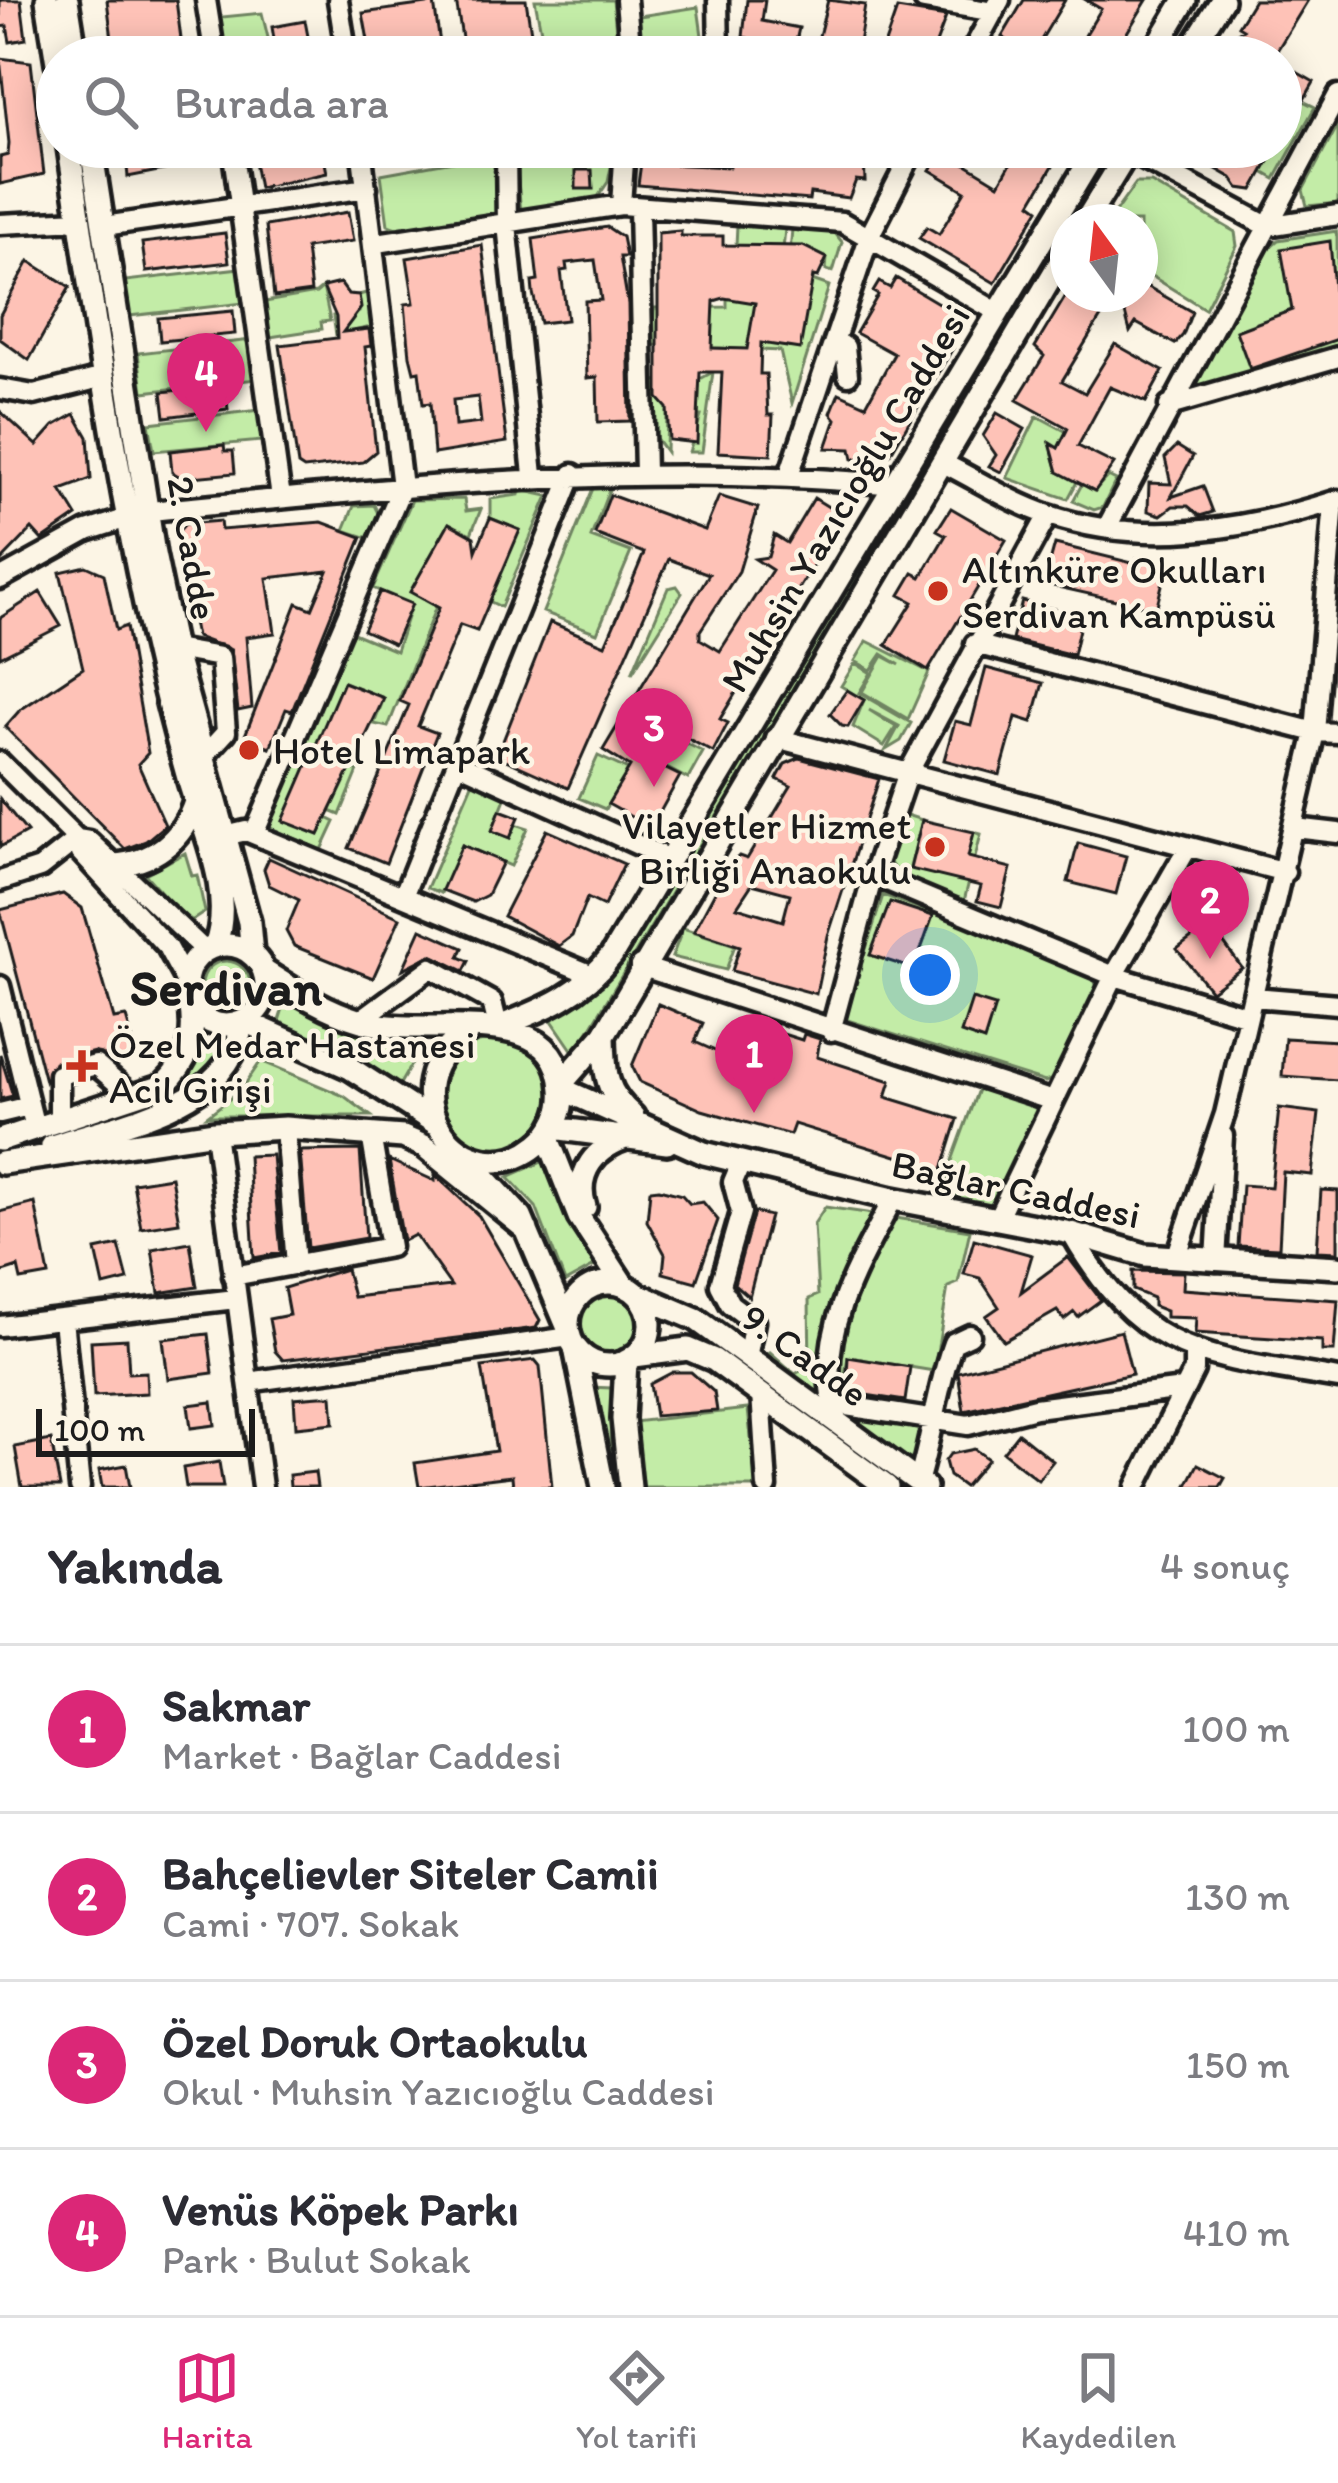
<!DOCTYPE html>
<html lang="tr">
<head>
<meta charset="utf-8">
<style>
	:root { --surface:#fff; --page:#f7f7f7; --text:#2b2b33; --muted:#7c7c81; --line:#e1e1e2; --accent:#db2777 }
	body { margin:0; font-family:Itim,sans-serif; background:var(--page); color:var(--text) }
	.compass { position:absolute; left:1050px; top:204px; width:108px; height:108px; border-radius:50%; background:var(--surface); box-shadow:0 6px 30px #0003; rotate:345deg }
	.scale { position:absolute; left:36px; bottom:30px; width:219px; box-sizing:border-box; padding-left:12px; border:6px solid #1c1c1c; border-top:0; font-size:33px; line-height:42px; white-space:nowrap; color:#1c1c1c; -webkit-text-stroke:9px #fcf5e5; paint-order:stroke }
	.you { position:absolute; left:930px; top:975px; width:42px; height:42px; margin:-30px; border:9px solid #fff; border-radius:50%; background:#1a73e8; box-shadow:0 0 0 18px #1a73e833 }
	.badge { display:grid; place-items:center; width:78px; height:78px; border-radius:50%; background:var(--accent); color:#fff; font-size:39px; font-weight:700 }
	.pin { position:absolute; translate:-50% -99px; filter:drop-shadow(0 3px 6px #0008) }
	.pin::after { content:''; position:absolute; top:63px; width:42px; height:36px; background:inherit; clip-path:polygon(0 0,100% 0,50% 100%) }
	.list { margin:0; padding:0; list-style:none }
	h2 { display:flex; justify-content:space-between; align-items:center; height:156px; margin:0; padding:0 48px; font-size:51px }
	h2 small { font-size:39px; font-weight:400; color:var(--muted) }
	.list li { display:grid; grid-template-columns:78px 1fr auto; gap:36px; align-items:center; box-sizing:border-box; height:168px; padding:0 48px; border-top:3px solid var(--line) }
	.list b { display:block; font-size:45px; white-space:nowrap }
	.list p { margin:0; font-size:39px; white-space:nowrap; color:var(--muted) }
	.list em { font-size:39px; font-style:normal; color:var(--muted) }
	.icon { flex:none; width:66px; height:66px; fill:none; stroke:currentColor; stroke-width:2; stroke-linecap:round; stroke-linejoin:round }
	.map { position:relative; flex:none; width:1338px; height:1487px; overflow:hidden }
	.search { position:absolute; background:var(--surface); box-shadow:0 6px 30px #0003; left:36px; right:36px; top:36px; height:132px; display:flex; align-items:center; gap:30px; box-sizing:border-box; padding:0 42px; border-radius:66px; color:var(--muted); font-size:45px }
	.sheet { height:828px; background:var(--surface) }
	nav { display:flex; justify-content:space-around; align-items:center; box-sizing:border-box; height:168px; border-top:3px solid var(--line); background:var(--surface); font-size:33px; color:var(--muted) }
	nav a { display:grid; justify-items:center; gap:6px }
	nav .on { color:var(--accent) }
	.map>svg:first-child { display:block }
	.green { fill:#c3eca7; stroke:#708462; stroke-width:3 }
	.building { fill:#fec2b7; stroke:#1c1c1c; stroke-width:3; fill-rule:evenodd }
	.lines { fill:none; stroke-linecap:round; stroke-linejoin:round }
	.minor-casing { stroke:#1c1c1c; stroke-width:27 }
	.major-casing { stroke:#1c1c1c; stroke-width:30 }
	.minor { stroke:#fcf5e5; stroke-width:18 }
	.major { stroke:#fcf5e5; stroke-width:21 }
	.poi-dot { fill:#c8321e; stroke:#fcf5e5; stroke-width:4.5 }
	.labels { text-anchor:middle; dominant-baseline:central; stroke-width:9; stroke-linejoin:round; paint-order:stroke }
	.street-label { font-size:39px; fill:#1c1c1c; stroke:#fcf5e5 }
	.poi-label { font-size:39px; fill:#1c1c1c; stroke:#fcf5e5; text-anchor:start }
	.district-label { font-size:51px; font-weight:bold; fill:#1c1c1c; stroke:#fcf5e5 }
</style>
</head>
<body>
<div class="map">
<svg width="1338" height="1487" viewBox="0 0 1338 1487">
	<rect width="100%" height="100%" fill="#fcf5e5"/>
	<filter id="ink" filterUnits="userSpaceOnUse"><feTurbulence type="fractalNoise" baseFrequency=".00833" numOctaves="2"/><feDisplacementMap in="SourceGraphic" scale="24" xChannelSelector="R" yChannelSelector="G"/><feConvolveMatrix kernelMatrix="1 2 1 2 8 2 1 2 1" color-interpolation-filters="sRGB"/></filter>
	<g filter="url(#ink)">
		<!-- green -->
		<path class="green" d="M535,0h78l5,52 -72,5z
			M698,7l5,36 -6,6 -44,-2 -16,-9 -4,-21z
			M262,13l7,29 -48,11 -9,-35z
			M196,45l2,12h-94z
			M1303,101l12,6 -40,72 -12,-7z
			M1338,125v78l-31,3 -4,-16z
			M543,147h72l-7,35 -13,19 -74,11 -6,-61z
			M497,153l4,47 -5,15 -97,14 -11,-4 -7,-51z
			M1136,183h15l84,49 2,14 -32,63 -65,-40v-47h-32z
			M737,225l48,4 -4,40 48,17 -37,117 -12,-52 -128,-6 2,-37 73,-1v-48l39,-12 -30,-1z
			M792,229l43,4 7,9 -9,30 -7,-2 1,-12 -24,-12 -13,7z
			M1337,231l1,118 -142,43 -2,-8 70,-132 14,-12z
			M240,268l4,35 -115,13 -4,-35z
			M323,287l7,34 -9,1 1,7 -52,8 -5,-35 51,-9z
			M370,292l5,48 -8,-12 -31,7 -3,-19 26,-4v-17z
			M252,340l5,39 -114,13 -5,-39z
			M713,372l-11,80h-13l12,-36 -34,-3 -1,39 -14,-19 -1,-52 49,-2z
			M260,410l2,31 -108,10 -5,-28z
			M1037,416l30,16 -13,25 4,15 19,10 -9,17 -61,-21z
			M1108,476l8,4 -13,27 -9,3 -21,-9 9,-17 12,7z
			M913,477l5,2 -343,575 -26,-38 66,-52z
			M594,486l16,1 -19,50 40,15 -34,81 -54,-21z
			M520,490l28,6 -47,111 -16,-8 35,-69 -30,-12v-19l29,-4z
			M464,499l2,12 15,-2 -10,25 -22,-11 -38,68 34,-7 -57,143 -14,-3 10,-26 -40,-16 5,86 9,3 -18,44 -10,-4 -3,7 8,4 -13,28 -54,-23 83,-195 45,19 15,-46 -38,-17 39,-88z
			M374,505l6,12 -9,22 -27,-9 10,-24z
			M677,586l5,7 -50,80 36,-85z
			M867,641l62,31 -21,47 -46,-27 21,-36 17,9 -18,-11 -11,16 -16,-9z
			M855,663l16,10 -12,20 52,30 -10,18 -15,9 13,-24 -30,-16 27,17 -12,19 -31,-19 11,-27 -23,-14z
			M657,728l46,24 -15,27 -46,-24z
			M598,756l30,14 -23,39 -26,-11z
			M475,777l33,14 -16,40 18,7 6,-14 12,4 -17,38 -48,-21 -22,48 -14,-5z
			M903,814l19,6 -12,48 52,13 12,-49 7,2 -17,67 -66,-27 -10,-14z
			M185,853l7,23 5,-1 8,37 -12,8 -8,-1 -40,-45z
			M883,895l207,74 7,18 -44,92 -8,3 -201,-63z
			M683,928l52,17 -9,25 -54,-13z
			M202 985a24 24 0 1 1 48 0a24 24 0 1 1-48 0Z
			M287,996l140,41 -30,52 -120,-62z
			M441 1095a56 56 0 1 1 112 0a56 56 0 1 1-112 0Z
			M202,1042l26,8 -32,33 -41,21 -155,47v-7l190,-75z
			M261,1061l83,35 27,20h-164l34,-26z
			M980,1084l49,14 8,13 -38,87 -10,9 -28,-6 -15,-24z
			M549,1159l20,61 29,44 -33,18 -29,-75 -28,-30z
			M825,1207l55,8 -57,183 -58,-42 5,-4 25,22 15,-8 -1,-67 9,-4 -4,-71z
			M890,1217l80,13 -12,53 -10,4 -14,84 -86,-14 -8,44c-12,-77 17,-117 50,-184z
			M581 1322a31 31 0 1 1 62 0a31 31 0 1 1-62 0Z
			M589,1387l22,1 -1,67 -4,1z
			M748,1409l8,78h-117l-6,-65z
			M840,1411l79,17 7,8 -16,26z"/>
		<!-- building -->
		<path class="building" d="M0,0h21l5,39 -16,3 -3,-16 -7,1z
			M107,0h69l5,39 -68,8z
			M456,0h70l7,46 -68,11z
			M747,0h18l-3,21 37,7 -5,22 -51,-13z
			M828,0l37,5 -7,45 -40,-10z
			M1024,0h41l-33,55 -30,-18z
			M1086,0h61l-35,57h-40l29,-48z
			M1254,0h54l-35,57h-51l3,-15 18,-13 -5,-3z
			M434,3l8,54h-71l-8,-44z
			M897,9l49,8 -15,40 -48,-8z
			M305,21l7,36h-35l-5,-30z
			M0,58l31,4 13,112 -44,10v-27l8,-2 1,-12z
			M1281,63l33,19 -33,58z
			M125,147h67l2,17 -66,13z
			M282,147l1,8 39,-8 5,26 -68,15 -7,-36z
			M769,147h48l-1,6 48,4 1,24 -9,-1 -7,18 -39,-5 -1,7 -171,-15 4,-30 25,4 -1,5 63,3 2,-13 37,4z
			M1020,147h44l-33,56 8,6 -44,74 -76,-45 8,-11 12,7 26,-43 -35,-21 13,-20 56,34z
			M1178,147h99l-24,43 -14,-2 -7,-10z
			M576,170h16l1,19h-17z
			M348,212l5,29 -47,7 5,44 -37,5 -8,-71z
			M607,227l15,10 4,20h-6l8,47 2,117 -32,1 -1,-45 -10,1 -2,-77 16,-1 -6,-40 -29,3 1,7 -6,1 6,49 -27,3 -7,-30 -1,-11 6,-1 -5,-42z
			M681,231v5h42v9l80,1 24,12 -9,19 -5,-1 -13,73 -39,-6 -1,31h6l2,41h5l-2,40 -53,-3 4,-80h-22l-3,71 -28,-3 -2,-32 -9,-10v-165zM724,298l31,5 -8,46 -35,-1 2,-47z
			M225,233l4,29 -83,10 -4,-29z
			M1330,241l8,98 -88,30 -14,-38 56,-21 -11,-61z
			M482,245l25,197 -73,12 -4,-51 -7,1 -4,-33 -5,1 -4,-16 -5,-52 9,-1 -7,-45zM478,397l3,26 -26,3 -2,-26z
			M29,261l41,26 -41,73 -29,-21v-24z
			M896,278l59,35 -16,27 14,8 -63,106 -37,5 -2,-10 -25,-1 10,-29 -5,-6 8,-20 27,12 28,-51 -38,-21 22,-38 -5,-3 6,-10 11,6z
			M340,283l8,11 11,1 2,13 -18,24 26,-3 2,17 -6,1 11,104 -13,11 -59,7 -6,-4 -18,-120 57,-7 -1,-21 -13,-30z
			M1143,284l49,28 -9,23 -8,9 -39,-21 -6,9 -6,-23 -14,-7 -48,79 23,12 30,-49 48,27 -17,31 -36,-15 -32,59 36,18 -19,27 -37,-19 -8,-29 8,5 10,-20 -51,-28 27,-44 -9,-9 32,-53h73z
			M233,311l2,23 -75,7 -2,-23z
			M225,385l3,24 -63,8 -3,-25z
			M0,411l37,34 17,-19 21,-12 13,23 3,42 -30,11 16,26 -35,24 -10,-11 -32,33z
			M997,413l28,16 -24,43 -12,-6 7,-11 -13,-19z
			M224,445l1,6h8l2,22 -53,5 -10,-6 -2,-21z
			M1177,446l16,10 -22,41 32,-11 10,26 -13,4 -12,-10h-15l-12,9 -13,-4 1,-28 22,1 -6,-26z
			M610,495l95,35 14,-34 39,12 -19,63 -39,60v8l20,12 52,-81 -17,-11 13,-2 6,-22 13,8 27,-45 29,18 -123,203 8,4 -15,29 -62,-33 -15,22 -4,11 48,24 -25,45 -11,3 -36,-20 22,-37 -27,-17 106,-176 -40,-15 -101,229 -71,-32 53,-134 55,23 17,-39 22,-53 -49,-19z
			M951,508l55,32 -78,131 -42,-26 27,-43 -13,-7 13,-22 8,4 25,-42 -9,-5z
			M490,518l30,12 -43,101 -17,-6 -42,101 19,7 -51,130 -37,-15 60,-143 -9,-4 39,-93 -29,-16 39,-69 25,14 2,14z
			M220,521l1,9 101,-8 40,15 -70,174 -6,-2 -16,39 -26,-10 53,-135 15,6 16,-38 -61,7 8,55 -29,4 6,71 -14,3 -7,-61 -35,-13 -20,-103 9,-10z
			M1055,544l81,20 1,-6 30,7 -11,44 -112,-25z
			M86,566l18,8 12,56 10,-4 22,127 -10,11 27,61 -19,16 -21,8 -120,-122 15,-17 63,-42 -23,-96z
			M380,591l32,13 -18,40 -31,-14z
			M40,592l21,34 -61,31v-39z
			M1022,601l60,15 -9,39 -61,-15z
			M986,668l57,15 -11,39 -16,-5 -16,58 -56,-15 11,-39 16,4z
			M343,682l41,16 -65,137 -36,-14z
			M847,690l17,10 -16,27 -6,-1 -12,-12z
			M799,758l80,21 -51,157 -12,58 -84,-23 8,-25 -46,-15 35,-65 10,-10 8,3 44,-73 -14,-7 8,-15zM752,884l38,10 -7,27 -46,-14z
			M0,799l27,33 -27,15z
			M500,810l19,7 -9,21 -18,-7z
			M922,820l52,12 -6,25 43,11 -10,39 -24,-6 4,-15 -71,-17z
			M547,830l77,34 -20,42 -17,-8 -15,38 -13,10 -56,-30z
			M1078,843l48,13 -10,38 -48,-12z
			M462,845l41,17 -16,33 -14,7 -31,-12z
			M269,858l131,60 -27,60 -79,-32 -8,-15 13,-31 -30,-15 -5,-16z
			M63,894l19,14 32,111 12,-2 11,38 -24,7 -19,-10 -39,10 -10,19 -45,-171z
			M890,902l43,14 -19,53 -44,-14z
			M1210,924l32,44 -31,23 -34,-42z
			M421,929l42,19 -4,9 10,4 -5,10 -33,-16 -28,14z
			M972,999l23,7 -11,35 -23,-8z
			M658,1004l45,19 -8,19 36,16 14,-36 57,18 2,-6 16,5 -3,18 74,24 -5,16 72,22 -16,51 -148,-46 -4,11 -88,-25 -62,-28 -8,-16z
			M1285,1038l53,3v39l-56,-4z
			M0,1054l13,42 -13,3z
			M1279,1108l40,5 -7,62 -29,-3 -4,76 -41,-2 4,-61 29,2z
			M360,1150l6,88 -58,10 -8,-97z
			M272,1155l9,98 -27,5 -6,-102z
			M389,1160l46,21v-6l44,41 61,104 -4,8 -253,32 -8,-9 -6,-32 20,-4 -5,-27 62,-19 7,28 98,-11 -36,-51 -12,6z
			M171,1177l8,45 -38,6 -8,-45z
			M659,1189l23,6 8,9 13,-2 15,18 -22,62 -33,-9 2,-19 -18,-33 3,-31z
			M1321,1190l17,1v61l-21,-1z
			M35,1203l14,72 -28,5 -3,-13 -18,6v-61z
			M754,1212l16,4 -21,81 -15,-13z
			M974,1239l58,16 -11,37 47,-35 33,43 -23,17 -4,-5 -10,8 -7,-9 -53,30 -18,-25 13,-9 -19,-29 -16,-4z
			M190,1242l7,45 -38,6 -7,-44z
			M119,1245l9,35 -24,6 -8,-36z
			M1133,1271l51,1 -1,17 155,11 -4,51h-12v-10l-127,-8 1,-15 -30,-1v-6l-13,-5v-8l-20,-8z
			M1121,1331l11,43 -168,37 -6,-39z
			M208,1334l5,39 -45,6 -5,-40z
			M127,1339l2,34 17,-1 1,21 -53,3 -3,-55z
			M848,1357l62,10 -5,34 -59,-9z
			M535,1360l5,6 12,121h-39l-1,-11 -93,11 -4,-24 81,-12 -14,-84z
			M673,1372h18l23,20 3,19 -62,5 -5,-32z
			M320,1396h12l2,27 -38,4 -2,-29z
			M212,1402l3,23 -24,3 -3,-23z
			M1018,1433l35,28 -15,19 -35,-28z
			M51,1440l9,47h-38l-7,-40z
			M974,1449l14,10 -24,28 -15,-11 -4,-15 5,-7z
			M219,1462l4,25h-37l-3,-19z
			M1198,1464l27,14 -5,9h-34z
			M126,1465l4,22h-28l-3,-17z
			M315,1472l2,15h-27l-1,-12z"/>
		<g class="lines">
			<defs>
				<path id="minor" d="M206,0l9,57
					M338,0l9,57
					M626,0l5,57
					M718,0l1,57
					M924,0l70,12
					M969,57l31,-57
					M232,147l49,351
					M1128,151l139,75 71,-11
					M506,152l1,72 26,251
					M621,205l4,-58
					M639,208l6,265
					M0,224l80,-4
					M104,226l263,-38
					M377,243l244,-38 221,17 157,91
					M835,340l10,7 3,28
					M0,389l34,6 70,-18
					M1169,406l169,-49
					M941,462c35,17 71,41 108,53 95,32 196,15 289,-15
					M789,475l81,-240 45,-88
					M1107,527l231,-432
					M0,579l87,-48 63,-20c252,-24 493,-50 746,-26
					M975,644l340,88 23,1
					M174,649l46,8 6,75 -23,25
					M776,738l509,134
					M0,762l77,77 4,14 86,94 19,35
					M458,763l211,96
					M1295,828l43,5
					M254,834l148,-347 -41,-340
					M225,836l21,-5 349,145
					M77,839l12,2 116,110
					M873,875l241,101 134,40
					M0,881l40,-13 37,-29
					M404,894l169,-420
					M640,966l413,135
					M0,986l35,142
					M1253,997l85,7
					M359,1021l72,-53 61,34 6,24
					M831,1031l42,-156 34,-100 141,-260
					M0,1113l29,-7
					M59,1120v-45l37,-10 37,32
					M285,1128l11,137
					M215,1132l47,355
					M741,1163l-8,19 8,30 -21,73 10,19 24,18 -7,36
					M893,1199c-33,63 -72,124 -62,198l9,8 128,20 67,-17 148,-19
					M997,1219l117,-243 74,-129
					M1071,1233c72,126 136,123 267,146
					M1176,1258l49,-144 90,-382 19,-230
					M1216,1261l7,-125
					M233,1276l157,-29 -19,-113
					M63,1319l17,168
					M0,1326l236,-27
					M248,1382l322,-45
					M761,1393l6,94
					M918,1482c14,-45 19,-95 35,-139l17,-8
					M1136,1487l58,-117v-17"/>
				<path id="major" d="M47,0l10,63
					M67,0l9,57
					M1151,57l34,-57
					M1186,57l36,-57
					M69,147c31,212 60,424 119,631 15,52 47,115 27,169
					M91,147l63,407 20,95 75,273 3,32
					M1085,222l46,-75
					M113,865c40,-2 70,-25 82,-63
					M186 985a40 40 0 1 1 80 0a40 40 0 1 1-80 0Z
					M264,971c30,19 62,40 97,50 65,20 195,-25 201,68 2,22 -8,43 -25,56 -72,58 -160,-58 -68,-114
					M245,1021l105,47 85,55
					M501,1026c44,-17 81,-32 111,-71l486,-808
					M604,1035c1,37 0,56 29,81
					M562,1083l42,-48 464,-786
					M562,1089l142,64 189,46 178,34 74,22 193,12
					M553,1128l114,15
					M547,1136l32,81 45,69
					M0,1140l163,-54c26,-25 34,-48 27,-84
					M52,1146c67,-24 181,-38 190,-124
					M465,1156l56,61 46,109
					M2,1163l213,-31 70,-4 118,9 21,9 103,84
					M585,1207c-11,-35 11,-60 44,-70
					M568 1324a41 41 0 1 1 82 0a41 41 0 1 1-82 0Z
					M637,1294l59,25 229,168
					M575,1348l28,139
					M634,1356l54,-7 26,11 173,127
					M626,1361l-3,58 7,68"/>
			</defs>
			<!-- minor casing -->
			<use href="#minor" class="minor-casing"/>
			<!-- major casing -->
			<use href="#major" class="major-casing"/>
			<!-- minor -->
			<use href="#minor" class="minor"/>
			<!-- major -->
			<use href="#major" class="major"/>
		</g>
	</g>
	<!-- markers -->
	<g class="poi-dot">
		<circle cx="938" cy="591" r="12"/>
		<circle cx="249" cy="750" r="12"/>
		<circle cx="935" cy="847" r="12"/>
		<path d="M76 1048h12v12h12v12h-12v12h-12v-12h-12v-12h12z"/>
	</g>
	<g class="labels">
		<!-- street labels -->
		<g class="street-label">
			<text transform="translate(845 498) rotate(-59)">Muhsin Yazıcıoğlu Caddesi</text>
			<text transform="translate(193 548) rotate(80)">2. Cadde</text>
			<text transform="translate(1016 1189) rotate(12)">Bağlar Caddesi</text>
			<text transform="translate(805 1355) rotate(36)">9. Cadde</text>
		</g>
		<!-- poi labels -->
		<g class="poi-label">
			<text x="962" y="569">Altınküre Okulları<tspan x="962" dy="45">Serdivan Kampüsü</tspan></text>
			<text x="273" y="750">Hotel Limapark</text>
			<text x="911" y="825" text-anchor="end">Vilayetler Hizmet<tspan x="911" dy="45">Birliği Anaokulu</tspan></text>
			<text x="109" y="1044">Özel Medar Hastanesi<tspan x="109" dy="45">Acil Girişi</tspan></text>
		</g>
		<!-- district labels -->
		<g class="district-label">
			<text x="226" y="987">Serdivan</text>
		</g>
	</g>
</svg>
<svg class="compass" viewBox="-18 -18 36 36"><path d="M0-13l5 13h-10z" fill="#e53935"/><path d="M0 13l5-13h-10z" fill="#7c7c81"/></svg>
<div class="scale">100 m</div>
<div class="you"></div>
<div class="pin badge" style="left:754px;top:1113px">1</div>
<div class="pin badge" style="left:1210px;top:959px">2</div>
<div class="pin badge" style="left:654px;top:787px">3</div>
<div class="pin badge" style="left:206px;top:432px">4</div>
<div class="search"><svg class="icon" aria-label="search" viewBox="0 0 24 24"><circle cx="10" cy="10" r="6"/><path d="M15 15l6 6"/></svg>Burada ara</div>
</div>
<section class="sheet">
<h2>Yakında<small>4 sonuç</small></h2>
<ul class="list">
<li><span class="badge">1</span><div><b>Sakmar</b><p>Market · Bağlar Caddesi</p></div><em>100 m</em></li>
<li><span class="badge">2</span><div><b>Bahçelievler Siteler Camii</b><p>Cami · 707. Sokak</p></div><em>130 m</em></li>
<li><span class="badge">3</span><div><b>Özel Doruk Ortaokulu</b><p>Okul · Muhsin Yazıcıoğlu Caddesi</p></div><em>150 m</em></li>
<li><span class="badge">4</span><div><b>Venüs Köpek Parkı</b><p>Park · Bulut Sokak</p></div><em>410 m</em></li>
</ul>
</section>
<nav>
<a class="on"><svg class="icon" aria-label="map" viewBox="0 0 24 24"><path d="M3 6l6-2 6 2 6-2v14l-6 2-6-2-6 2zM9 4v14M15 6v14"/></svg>Harita</a>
<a><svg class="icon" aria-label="directions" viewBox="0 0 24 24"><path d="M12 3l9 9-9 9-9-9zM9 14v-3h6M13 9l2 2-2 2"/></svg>Yol tarifi</a>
<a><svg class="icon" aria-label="saved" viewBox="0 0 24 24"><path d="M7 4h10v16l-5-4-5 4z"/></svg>Kaydedilen</a>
</nav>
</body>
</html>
